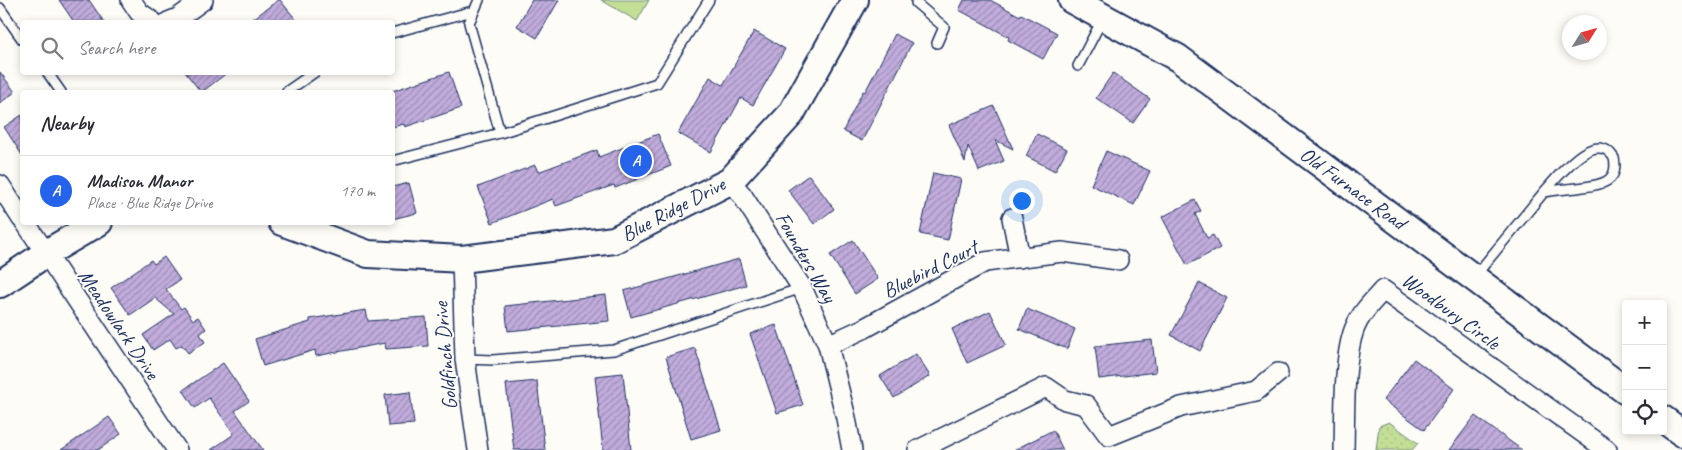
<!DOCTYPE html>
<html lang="en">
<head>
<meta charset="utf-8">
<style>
	:root { --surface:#fff; --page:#f2f2f3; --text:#2b2b33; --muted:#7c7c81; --line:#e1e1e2; --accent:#2563eb }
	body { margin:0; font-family:Caveat,sans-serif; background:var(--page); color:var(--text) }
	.controls { position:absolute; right:15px; bottom:15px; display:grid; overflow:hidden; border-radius:5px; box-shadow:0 2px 8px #0003 }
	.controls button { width:45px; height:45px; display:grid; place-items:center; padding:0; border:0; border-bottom:1px solid var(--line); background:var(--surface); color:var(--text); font:25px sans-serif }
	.compass { position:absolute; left:1562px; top:15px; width:45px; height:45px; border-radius:50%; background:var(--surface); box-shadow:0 2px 8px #0003; rotate:53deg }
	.you { position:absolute; left:1021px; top:200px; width:18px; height:18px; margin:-12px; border:4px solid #fff; border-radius:50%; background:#1a73e8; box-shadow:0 0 0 8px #1a73e833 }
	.badge { display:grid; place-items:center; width:32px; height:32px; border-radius:50%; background:var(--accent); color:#fff; font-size:16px; font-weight:700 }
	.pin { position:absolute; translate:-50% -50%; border:2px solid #fff; box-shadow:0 1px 5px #0006 }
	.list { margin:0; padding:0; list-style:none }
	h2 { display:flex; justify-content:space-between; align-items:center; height:65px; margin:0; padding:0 20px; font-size:21px }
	h2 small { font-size:16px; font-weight:400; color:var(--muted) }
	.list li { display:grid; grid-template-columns:32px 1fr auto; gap:15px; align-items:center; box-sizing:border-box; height:70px; padding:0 20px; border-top:1px solid var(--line) }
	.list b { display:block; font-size:19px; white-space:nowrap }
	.list p { margin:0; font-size:16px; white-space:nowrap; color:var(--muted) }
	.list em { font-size:16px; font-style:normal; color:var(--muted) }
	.icon { flex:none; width:28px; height:28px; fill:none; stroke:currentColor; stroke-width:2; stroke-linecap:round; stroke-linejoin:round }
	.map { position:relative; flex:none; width:1682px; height:450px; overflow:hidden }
	.search { position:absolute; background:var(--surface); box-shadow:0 2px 8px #0003; left:20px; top:20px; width:375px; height:55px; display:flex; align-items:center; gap:12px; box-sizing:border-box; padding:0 18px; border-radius:5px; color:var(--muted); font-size:19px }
	.panel { position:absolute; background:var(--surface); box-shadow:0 2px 8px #0003; left:20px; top:90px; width:375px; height:135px; border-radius:5px }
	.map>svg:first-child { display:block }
	.park { fill:url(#park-dots); stroke:#6f877a }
	.pitch { fill:#c3df96; stroke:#6f877a }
	.building { fill:url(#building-hatch); stroke:#1b2f5e }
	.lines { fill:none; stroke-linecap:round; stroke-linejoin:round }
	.lane-casing { stroke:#1b2f5e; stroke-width:12 }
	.street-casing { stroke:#1b2f5e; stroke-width:22 }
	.secondary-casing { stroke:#1b2f5e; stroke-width:30 }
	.lane { stroke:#fdfcf7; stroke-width:9 }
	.street { stroke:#fdfcf7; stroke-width:19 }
	.secondary { stroke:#fdfcf7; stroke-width:26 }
	.labels { text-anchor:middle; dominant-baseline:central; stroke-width:4; stroke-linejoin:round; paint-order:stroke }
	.street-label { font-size:21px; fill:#1b2f5e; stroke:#fdfcf7 }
</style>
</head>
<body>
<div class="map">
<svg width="1682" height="450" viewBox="0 0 1682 450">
	<defs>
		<pattern id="park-dots" width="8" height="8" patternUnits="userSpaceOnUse" patternTransform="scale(1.25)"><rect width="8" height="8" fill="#c3df96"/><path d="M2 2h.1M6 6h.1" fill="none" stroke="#a7c084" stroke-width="1.8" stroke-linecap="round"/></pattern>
		<pattern id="building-hatch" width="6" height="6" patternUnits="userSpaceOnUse" patternTransform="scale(1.25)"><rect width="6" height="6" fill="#c1acdc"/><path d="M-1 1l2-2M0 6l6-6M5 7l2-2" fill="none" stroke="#9c8cb6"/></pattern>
	</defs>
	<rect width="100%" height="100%" fill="#fdfcf7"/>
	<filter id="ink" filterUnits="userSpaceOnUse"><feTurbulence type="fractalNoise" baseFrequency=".02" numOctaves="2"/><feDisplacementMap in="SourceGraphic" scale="10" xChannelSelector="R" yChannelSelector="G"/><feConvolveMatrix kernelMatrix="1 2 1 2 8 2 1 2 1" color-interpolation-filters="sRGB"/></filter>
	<g filter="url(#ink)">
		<!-- park -->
		<path class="park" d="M1389,422l29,21 -6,7h-36l3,-24z"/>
		<!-- pitch -->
		<path class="pitch" d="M601,0h48l-12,21z"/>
		<!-- building -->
		<path class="building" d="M59,0h30l15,22h-30z
			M278,0h2l18,22h-49z
			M532,0h27l-22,38 -20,-12z
			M964,0h26l30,16 1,-2 36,19 -14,26 -35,-19 1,-3 -50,-27z
			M754,31l31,18 -32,56 -12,-7 -30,54 -33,-19 32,-56 13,8z
			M895,34l17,9 -50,98 -19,-10 20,-40 2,1z
			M0,72l15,20 -15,11z
			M185,72h43l-26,20h-1z
			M449,72l12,36 -56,19 -1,-3 -12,3v-36z
			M1113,73l37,26 -17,24 -37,-25z
			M994,106l19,43 -18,-9 9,21 -25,10 -11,-25 -3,16 -16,-37z
			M22,115v40l-18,-28z
			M658,134l13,32 -56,22 -1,-3 -58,21 -3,-7 -61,24 -14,-36 57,-22 3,7 59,-22 2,7z
			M1037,134l30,15 -12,22 -29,-15z
			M1106,151l44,20 -16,34 -43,-20z
			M933,173l28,6 -13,61 -28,-6z
			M809,175l25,34 -20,15 -26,-34z
			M409,183l8,30 -25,6v-32z
			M1195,200l6,11 -6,3 12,24 6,-3 7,13 -33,17 -25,-48z
			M853,240l25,39 -23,15 -25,-39z
			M164,257l16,23 -14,9 15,20 3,-2 9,13 5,-3 8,12 -6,5 5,8 -17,11 -6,-8 -6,3 -6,-9 -17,11 -10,-15 31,-21 -19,-16 -25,17 -19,-27 40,-28 3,4z
			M739,259l7,26 -115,32 -7,-26z
			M1199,283l28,15 -27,53 -29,-16z
			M606,295l3,26 -101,10 -3,-25z
			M1027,309l48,20 -8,20 -48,-20z
			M366,310l2,11 58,-4 2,29 -42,3 -1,-6 -69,13 -1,-6 -52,16 -8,-27 55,-17v-3z
			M990,311l16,34 -39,18 -15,-34z
			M776,325l27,80 -26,8 -27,-79z
			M1152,340l4,32 -57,7 -4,-33z
			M695,348l26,82 -30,9 -25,-82z
			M916,354l14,22 -36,22 -14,-22z
			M1414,359l40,30 -30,41 -41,-30z
			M223,363l26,38 -14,10 28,39h-52l23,-16 -25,-36 -14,10 -12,-18z
			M623,373l8,77h-28l-8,-74z
			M537,381l8,69h-31l-8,-66z
			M410,392l4,32 -26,2 -3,-31z
			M1475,416l47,34h-73z
			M109,417l12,17 -23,16h-37z
			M1053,430l10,20h-49z"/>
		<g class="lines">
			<defs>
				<path id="lane" d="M479,0l-10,23 31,110
					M916,3l28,24 -7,16
					M0,8l22,31
					M392,33l77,-21 4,2
					M1078,66l24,-46
					M47,72l14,20
					M286,92l29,-20
					M392,161l108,-28 157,-50 52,-83
					M1475,276l69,-84c14,-15 51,-65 70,-34 6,27 -18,27 -37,30 -11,1 -22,2 -33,4
					M465,359l28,1 121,-10 188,-62"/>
				<path id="street" d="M131,0l8,12 14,10
					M168,22l10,-4 25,-18
					M730,181l12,14 60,93 26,57 18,73 6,32
					M0,185l22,34
					M1012,218l8,40
					M25,222l152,228
					M462,259l3,100 13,91
					M828,345l35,-16 122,-67 77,-10 56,8
					M918,450l128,-63 19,13 21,5 23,31 72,-29 75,-16 22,-18
					M1344,450c1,-33 -1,-90 10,-120 6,-16 18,-28 29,-40l224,160"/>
				<path id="secondary" d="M1072,0l106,58 448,333
					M282,222l86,32 94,5 152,-19 116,-59 61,-67 64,-114
					M0,284l45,-30 54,-32
					M1663,419l19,14"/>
			</defs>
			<!-- lane casing -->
			<use href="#lane" class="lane-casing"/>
			<!-- street casing -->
			<use href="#street" class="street-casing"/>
			<!-- secondary casing -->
			<use href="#secondary" class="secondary-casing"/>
			<!-- lane -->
			<use href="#lane" class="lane"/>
			<!-- street -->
			<use href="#street" class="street"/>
			<!-- secondary -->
			<use href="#secondary" class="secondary"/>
		</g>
	</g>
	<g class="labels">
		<!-- street labels -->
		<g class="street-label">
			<text transform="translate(1353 188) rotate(36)">Old Furnace Road</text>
			<text transform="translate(673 209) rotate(-28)">Blue Ridge Drive</text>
			<text transform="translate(806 257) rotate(60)">Founders Way</text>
			<text transform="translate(930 269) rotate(-27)">Bluebird Court</text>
			<text transform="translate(1451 311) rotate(36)">Woodbury Circle</text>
			<text transform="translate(119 324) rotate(56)">Meadowlark Drive</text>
			<text transform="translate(445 356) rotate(-95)">Goldfinch Drive</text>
		</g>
	</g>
</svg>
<div class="controls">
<button>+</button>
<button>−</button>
<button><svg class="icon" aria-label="locate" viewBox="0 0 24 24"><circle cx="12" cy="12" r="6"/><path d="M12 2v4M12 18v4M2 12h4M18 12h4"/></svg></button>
</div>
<svg class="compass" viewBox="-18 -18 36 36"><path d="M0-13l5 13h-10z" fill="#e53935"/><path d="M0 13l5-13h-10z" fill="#7c7c81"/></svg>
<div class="you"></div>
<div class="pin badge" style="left:636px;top:161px">A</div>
<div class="search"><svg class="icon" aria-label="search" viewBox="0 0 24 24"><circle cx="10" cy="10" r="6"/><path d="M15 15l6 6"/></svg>Search here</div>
<section class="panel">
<h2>Nearby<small></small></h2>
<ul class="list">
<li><span class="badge">A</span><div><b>Madison Manor</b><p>Place · Blue Ridge Drive</p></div><em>170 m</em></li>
</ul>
</section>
</div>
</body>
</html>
